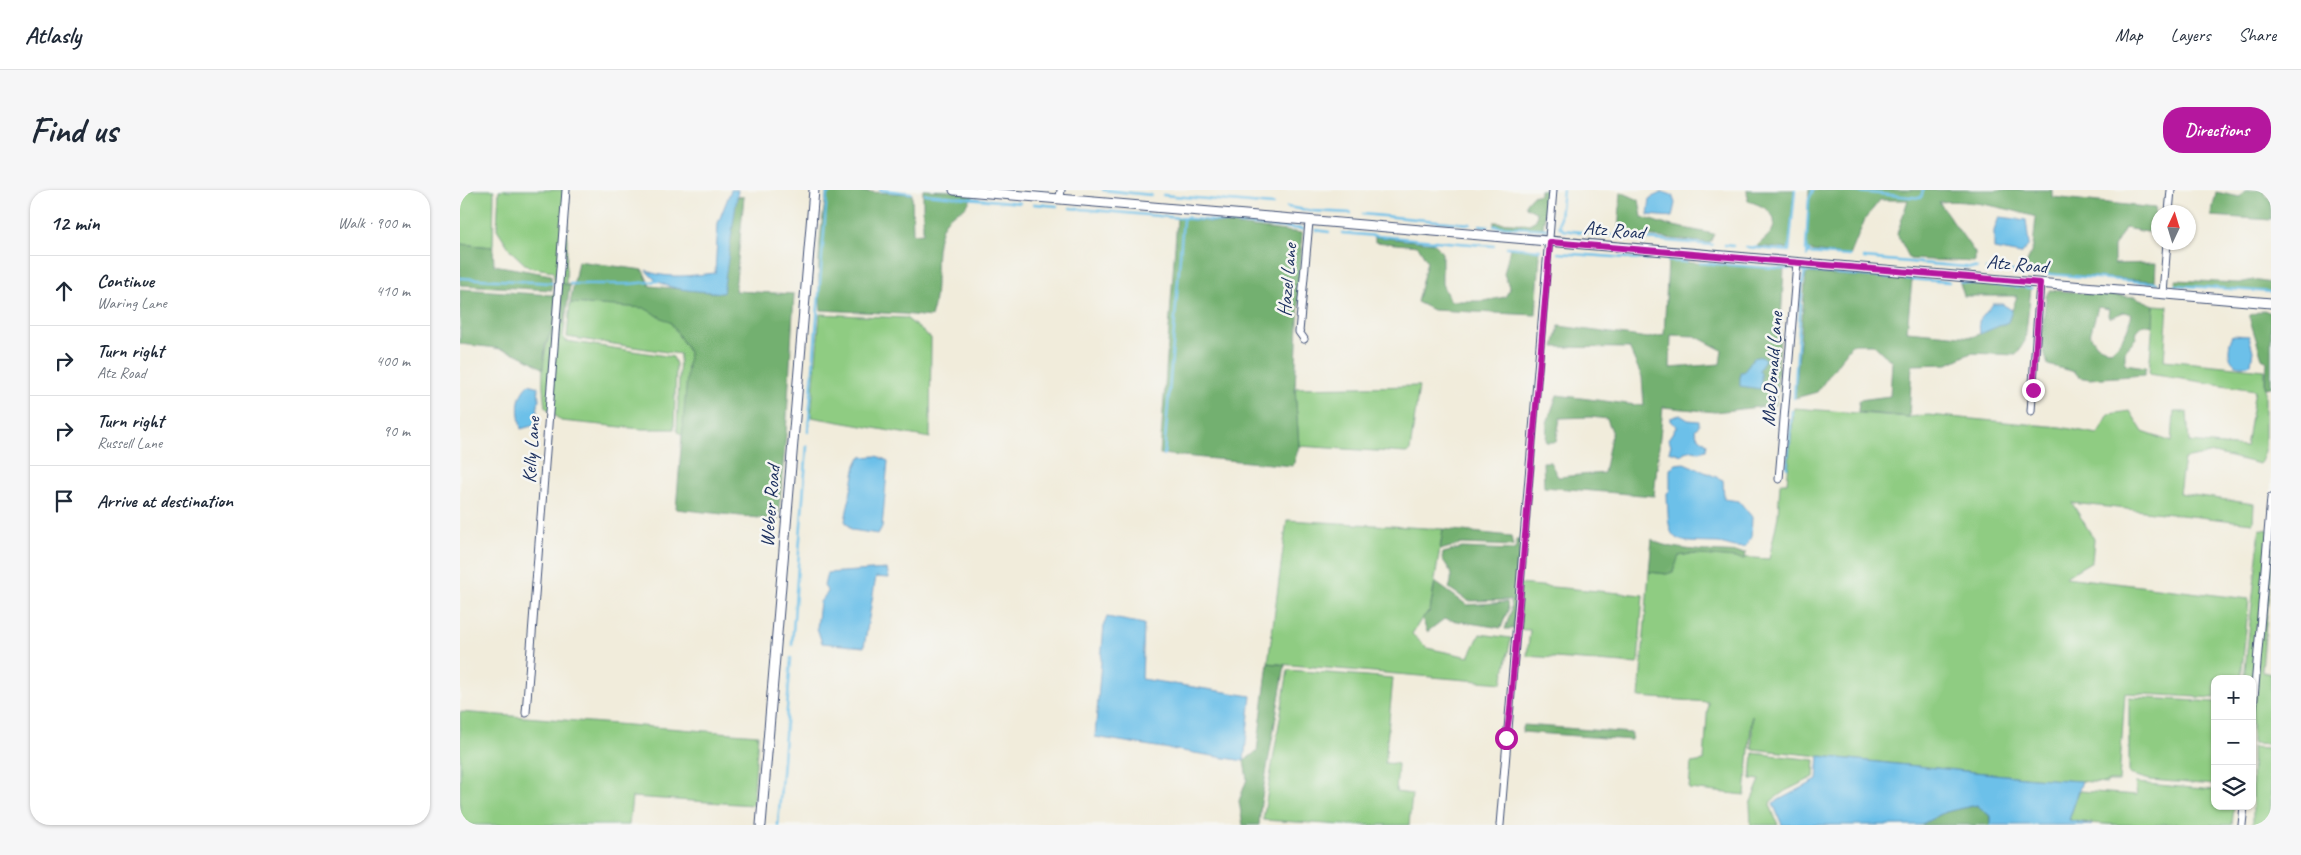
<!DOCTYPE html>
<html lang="en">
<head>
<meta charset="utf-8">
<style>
	:root { --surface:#fff; --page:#f6f6f7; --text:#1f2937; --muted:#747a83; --line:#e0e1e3; --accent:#b5179e }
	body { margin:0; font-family:Caveat,sans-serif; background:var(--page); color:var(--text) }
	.controls { position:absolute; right:15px; bottom:15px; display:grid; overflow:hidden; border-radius:10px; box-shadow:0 1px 4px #0004 }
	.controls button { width:45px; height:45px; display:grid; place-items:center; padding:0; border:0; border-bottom:1px solid var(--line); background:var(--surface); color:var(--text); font:25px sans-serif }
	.compass { position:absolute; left:1691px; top:15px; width:45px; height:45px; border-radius:50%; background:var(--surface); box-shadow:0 1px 4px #0004; rotate:4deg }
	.stop { position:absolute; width:15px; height:15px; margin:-11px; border:4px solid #b5179e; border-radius:50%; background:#fff }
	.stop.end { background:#b5179e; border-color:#fff; box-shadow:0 1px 5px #0008 }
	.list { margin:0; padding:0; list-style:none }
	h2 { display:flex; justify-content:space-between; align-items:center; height:65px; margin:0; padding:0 20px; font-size:21px }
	h2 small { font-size:16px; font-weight:400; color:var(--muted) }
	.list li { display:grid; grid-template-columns:32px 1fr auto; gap:15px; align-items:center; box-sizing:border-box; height:70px; padding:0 20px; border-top:1px solid var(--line) }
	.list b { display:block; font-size:19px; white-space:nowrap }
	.list p { margin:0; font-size:16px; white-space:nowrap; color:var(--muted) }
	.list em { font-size:16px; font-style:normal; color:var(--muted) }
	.icon { flex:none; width:28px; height:28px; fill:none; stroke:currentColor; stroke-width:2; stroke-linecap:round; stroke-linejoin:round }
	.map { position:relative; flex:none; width:1811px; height:635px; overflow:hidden; border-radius:20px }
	header { display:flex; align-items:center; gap:30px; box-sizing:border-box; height:70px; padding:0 25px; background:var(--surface); border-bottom:1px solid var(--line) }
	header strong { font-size:24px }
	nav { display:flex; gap:28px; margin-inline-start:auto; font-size:18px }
	.intro { display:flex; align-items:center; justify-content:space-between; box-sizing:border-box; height:120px; padding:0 30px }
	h1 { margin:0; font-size:35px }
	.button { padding:12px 22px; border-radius:20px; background:var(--accent); color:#fff; font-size:18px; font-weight:700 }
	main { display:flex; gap:30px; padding:0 30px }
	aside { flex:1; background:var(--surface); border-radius:20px; box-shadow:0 1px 4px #0004 }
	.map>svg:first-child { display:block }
	.green { fill:#8fcc82; stroke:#557e70 }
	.forest { fill:#73b070; stroke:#477067; fill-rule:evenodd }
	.water { fill:#6cc0e9; stroke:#4478a4 }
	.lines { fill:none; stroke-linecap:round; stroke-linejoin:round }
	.stream { stroke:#6cc0e9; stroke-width:2.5 }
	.minor-casing { stroke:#3b4b71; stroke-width:9 }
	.tertiary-casing { stroke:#3b4b71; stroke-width:11 }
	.minor { stroke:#fff; stroke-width:7 }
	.tertiary { stroke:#fff; stroke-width:9 }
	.route { stroke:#b5179e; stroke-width:6 }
	.labels { text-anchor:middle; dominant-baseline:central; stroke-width:5; stroke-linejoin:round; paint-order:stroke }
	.street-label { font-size:20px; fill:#1b2f5e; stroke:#f6f6f2 }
</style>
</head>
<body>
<header>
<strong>Atlasly</strong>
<nav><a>Map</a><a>Layers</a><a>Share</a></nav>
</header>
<div class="intro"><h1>Find us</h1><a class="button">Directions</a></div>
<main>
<aside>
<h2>12 min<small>Walk · 900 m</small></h2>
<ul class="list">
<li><svg class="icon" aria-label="ahead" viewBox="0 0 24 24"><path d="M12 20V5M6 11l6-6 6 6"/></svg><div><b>Continue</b><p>Waring Lane</p></div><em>410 m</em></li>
<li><svg class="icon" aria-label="right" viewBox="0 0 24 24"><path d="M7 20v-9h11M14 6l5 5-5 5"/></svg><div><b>Turn right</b><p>Atz Road</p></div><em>400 m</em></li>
<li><svg class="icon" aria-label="right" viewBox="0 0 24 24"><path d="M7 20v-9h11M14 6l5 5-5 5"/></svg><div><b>Turn right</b><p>Russell Lane</p></div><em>90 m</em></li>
<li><svg class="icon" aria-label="arrive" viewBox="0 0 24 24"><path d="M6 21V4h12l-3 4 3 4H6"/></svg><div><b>Arrive at destination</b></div></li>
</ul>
</aside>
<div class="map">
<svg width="1811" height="635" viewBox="0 0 1811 635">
	<rect width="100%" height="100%" fill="#f6f6f2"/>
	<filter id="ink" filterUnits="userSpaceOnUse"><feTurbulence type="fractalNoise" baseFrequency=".02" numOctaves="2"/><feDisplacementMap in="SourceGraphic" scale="10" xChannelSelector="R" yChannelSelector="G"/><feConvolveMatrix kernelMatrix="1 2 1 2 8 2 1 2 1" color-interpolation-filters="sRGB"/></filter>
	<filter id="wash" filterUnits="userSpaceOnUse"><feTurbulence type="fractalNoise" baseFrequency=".0096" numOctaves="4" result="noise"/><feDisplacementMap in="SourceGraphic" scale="20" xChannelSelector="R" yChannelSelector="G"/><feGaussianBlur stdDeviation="1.12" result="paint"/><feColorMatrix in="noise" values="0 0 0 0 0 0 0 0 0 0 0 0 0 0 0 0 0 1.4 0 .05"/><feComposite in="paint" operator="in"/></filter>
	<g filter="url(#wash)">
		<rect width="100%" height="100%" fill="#f1ecdb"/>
		<!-- green -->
		<path class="green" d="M0,0h34l-1,57 -33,-3z
			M39,0h69l-2,95 -11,-3 -2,-11 -25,-4 -17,-16 -14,-22z
			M110,113l74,4 27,16 18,29 -5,85 -7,-6 3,-77 -113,-17z
			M1694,115l14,1 -4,54 101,10v82l-5,12 -46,-11 -30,6 -5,34 75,11 -1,19 -181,-20 22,36 -2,22 -27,16 184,22 -8,80h-26v19l-90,-5 -6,88h-12v2l-74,-5 -281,-29v-33l-7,79 -56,-6 2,-26 13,-2 4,-59 -69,-5 10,-125 18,2 12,-18 11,-2 79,5 9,-43 2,-33h7l7,-75 115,9 19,-2 132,12 38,7 11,-20 21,-3 13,21 29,10 2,-30h13l2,30 57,5 9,-57 -106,-16z
			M360,124l86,4 25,20 -1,100 -119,-21z
			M105,131l-2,16 3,4 107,16 3,7 -2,65h-32l-81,-8 -16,-14c-4,-29 -4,-53 8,-80z
			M959,196l-9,65 -4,2 -107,-7 -4,-58z
			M827,330l156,9 -13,82 -8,7 -10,16 15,14 42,9 11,-23 31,4 -9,45 -234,-20z
			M1800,339l11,1v37l-9,102 1,3 8,2v70l-19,-1v-64h-8z
			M1058,394l125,11 -5,69 -111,-8 3,-26 -18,-1 3,-12z
			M828,480l105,8 -8,85 13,1 -2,28 16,2 -3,31h-65l-81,-5z
			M1669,507l86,5v83l-65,-5 -21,-6z
			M0,522l298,23 -5,70 -121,-8 -3,28h-169z
			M1792,557l19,1v77h-18z
			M1293,563l62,7 -1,17 -29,14 -14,10 -1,4 8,20h-27l-1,-21 10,-24 -9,-1z
			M1675,593l80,7v16h19l-2,19h-52c-9,-3 -18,0 -27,0 -29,0 -56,0 -84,-5l10,-29 58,4z"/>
		<!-- forest -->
		<path class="forest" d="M367,0l85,4 1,40 10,-1v-43l52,2c-2,4 -5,9 -8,13 -8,10 -17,5 -25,23 -11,28 -1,61 -11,89l-28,-3 -82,-4c-5,-41 -1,-80 6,-120z
			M1080,0h8l-5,38 -49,-2v-4l35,2 7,-4 1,-7 -11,-6v-4l6,-7 8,-2z
			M1287,0h47l-5,59 -32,-3c4,-4 12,-10 15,-15 9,-18 -11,-26 -24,-30z
			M1349,0h243v7l103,11 3,26 -33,-6 -11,19v17l42,-1 -1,18 -119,-8 -11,-5 8,-21 3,-30c-31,-9 -65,-18 -97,-15l36,51v9l-65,-3 -13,-25 11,-34h-28l-15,19 -15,37 -44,-6z
			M1785,0h17l9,11v19l-60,-4 5,-24 24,5z
			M1161,2l18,8 3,17 21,7 51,10 -4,9 -92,-10z
			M275,6l9,1 -9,94 59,3 -8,140 -8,86 -102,-11 13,-157 -18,-29 -27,-15 -74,-5 8,-42 65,9 7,16 72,7z
			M717,28l125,15 -7,155 4,58 -6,20 -133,-12z
			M915,47l59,6 8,10v31l8,17h34l21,-4 5,-8 -6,-15 6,-26 28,2 2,5 -4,60 -103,-5 -16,-8 10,-41 -9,-15 -43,-4z
			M0,54l33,3 1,18 57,10 1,15 -92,-5z
			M1208,71l116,8 -8,136 -61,7 -52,-5 -9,89 -110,-9 -1,-25h7l8,15 46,-4 8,-42 -5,-12 -16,-2 -31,1 -4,24h-10l1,-19 10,-28 87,11 -2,-29 -13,-29 -75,-1 5,-21 89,12 16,-3zM1211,145l24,1 27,14 -2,14 -50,4z
			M1346,83l106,7 -5,51 65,6 36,-15 9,-26h-53l-4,-13 71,5 -6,53 -9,14 -45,-2 -23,11 -36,1 -3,52 -51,-5 1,-12 31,-4 2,-34 -19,-18h-21l-35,48 -22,6z
			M1716,90l63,3 14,-3 18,3v9l-96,-7z
			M95,92l15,3 -5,36 -12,6 -8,19 -2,23c-31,-22 -47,-21 -83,-25v-55l92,6 4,-4z
			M1590,100l85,7 19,8 -1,21 -10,-2 -6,7 -1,7 -11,12v14l21,3 -2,8 -55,4 -10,-2 -4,-5 -27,-7 -7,-24 5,-45zM1638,117l11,2 -1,6 1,3 15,-6 7,2c-1,14 -9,28 -20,37l-14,-6 -7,-10z
			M1804,120l7,3v74l-6,1 2,-26 -5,-4 -12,-38v-5z
			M983,339l68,7 2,10 -51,-2 -22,6z
			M1192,349c10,12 76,13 94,14l-1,6 -55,-5 -11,2 -6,16 -6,2 -18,-2z
			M1056,350h4l-5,77 -3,12h-7l6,-18 -1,-11 -42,1 -19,-13c5,-12 1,-19 -7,-29l1,-6 19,-5 52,2 2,-3z
			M975,392l32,23 40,-3 1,8 -7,18 -57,-9 -17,13 -5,-14 8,-7z
			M808,473l17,2 -24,138 -2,22h-16l-4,-24 8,-22 -3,-18 13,-10z
			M1064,535l108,8 -1,7 -109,-8z
			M1518,615l12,11v9h-70l25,-13z"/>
		<!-- water -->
		<path class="water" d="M271,0h7l-15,103c-25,-3 -62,0 -77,-23 18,10 49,5 69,3l3,-50z
			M1203,2l9,3 3,8 -3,14 -24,-2 2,-17z
			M1539,27l27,3 3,25 -8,9 -27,-5v-18z
			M1533,114h9l10,6 -4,12 -28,12 -1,-13z
			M1773,145l16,1 4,15 -2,13c-23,9 -26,-14 -18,-29z
			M1302,166l3,3 -6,12 2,2v16l-21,-3v-14h4l9,-14z
			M69,194l9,3 1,12 -4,26 -14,4c-3,-18 -6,-32 8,-45z
			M1220,225l8,5 11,1v4l-4,5 2,6 10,8 -1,6 -7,2 -5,-2 -10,2 -2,3 -13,-4 2,-6 -3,-6 9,-13 -7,-5v-3z
			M417,266l11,5 -6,66 -4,7 -26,-4 -7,-9 11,-56 4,-8z
			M1224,273l39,17 1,19 15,2 13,16 -1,21 -6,9c-10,2 -17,-3 -27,-4 -50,-1 -49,1 -51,-50l3,-3v-21l6,-5z
			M427,379l2,9 -13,-1 -12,70 -42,-4 -5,-15 3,-26 8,-10 -4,-6 3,-13z
			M647,427l37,7 -2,55 109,17 -7,65 -149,-24 9,-113z
			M1359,566l214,22 49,3 -13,39 23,5h-102v-9l-13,-11 -32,7 -25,13h-138l-9,-22 44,-23z"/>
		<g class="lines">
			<!-- stream -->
			<path class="stream" d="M420,0l31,3
				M643,0l48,5
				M1103,0l-4,36 4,4 26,3
				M1378,0l83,8 2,-8
				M465,4l95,9
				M703,5l110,10
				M574,14l23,2
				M827,17l26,4 38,2
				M610,18l233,21
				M902,24l108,10
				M1020,35l8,1
				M1038,36h-4l53,3
				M856,40l13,2
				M882,43l152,13
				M1143,45l109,10
				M1265,55l8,1
				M1047,57l33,3
				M1286,57l43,4 6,-61
				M1098,63l98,7
				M1347,63l43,3
				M1347,66l2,-5 -3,-1 3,-51 4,-9
				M1404,68l113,10
				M1208,71l18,1
				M1240,73l89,6
				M1526,79l171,14
				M1342,81l147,11
				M0,88l92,5
				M1500,92l72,6
				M110,94h59l30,-3
				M1715,95l96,7
				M1334,208l8,-113 3,-14
				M348,242l19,-238 6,-3 8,-1
				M704,265l19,-236 5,-2
				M1327,278l5,-57
				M332,455l15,-199
				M318,635l13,-167"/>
		</g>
	</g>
	<g filter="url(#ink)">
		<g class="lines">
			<defs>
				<path id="minor" d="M600,8l1,-8
					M1709,22l2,-22
					M1703,104l4,-52
					M844,149l-5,-7 10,-110
					M1571,221l9,-128
					M1319,289l18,-217
					M66,523l40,-523
					M1792,532l19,-224
					M1040,635l53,-635
					M1782,635l2,-19"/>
				<path id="tertiary" d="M494,0l1317,113
					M301,635l53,-635"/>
			</defs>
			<!-- minor casing -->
			<use href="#minor" class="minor-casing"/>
			<!-- tertiary casing -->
			<use href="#tertiary" class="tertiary-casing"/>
			<!-- minor -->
			<use href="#minor" class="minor"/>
			<!-- tertiary -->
			<use href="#tertiary" class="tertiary"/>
		</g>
	</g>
	<g class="lines" filter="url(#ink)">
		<!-- route -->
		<path class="route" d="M1046,548l4,-27 40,-469 490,41 -7,107"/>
	</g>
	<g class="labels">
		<!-- street labels -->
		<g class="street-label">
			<text transform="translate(1154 40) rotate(5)">Atz Road</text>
			<text transform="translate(1557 74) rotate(5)">Atz Road</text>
			<text transform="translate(827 90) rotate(-85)">Hazel Lane</text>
			<text transform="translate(1312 179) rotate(-86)">MacDonald Lane</text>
			<text transform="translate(71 260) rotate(-86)">Kelly Lane</text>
			<text transform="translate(310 316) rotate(-85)">Weber Road</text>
		</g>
	</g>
</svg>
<div class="controls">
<button>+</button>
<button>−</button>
<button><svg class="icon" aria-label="layers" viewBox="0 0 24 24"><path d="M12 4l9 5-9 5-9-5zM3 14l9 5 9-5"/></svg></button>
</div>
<svg class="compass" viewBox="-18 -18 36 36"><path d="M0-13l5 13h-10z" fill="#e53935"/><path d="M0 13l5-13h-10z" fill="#747a83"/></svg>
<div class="stop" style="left:1046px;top:548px"></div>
<div class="stop end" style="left:1573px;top:200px"></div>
</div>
</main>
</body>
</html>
